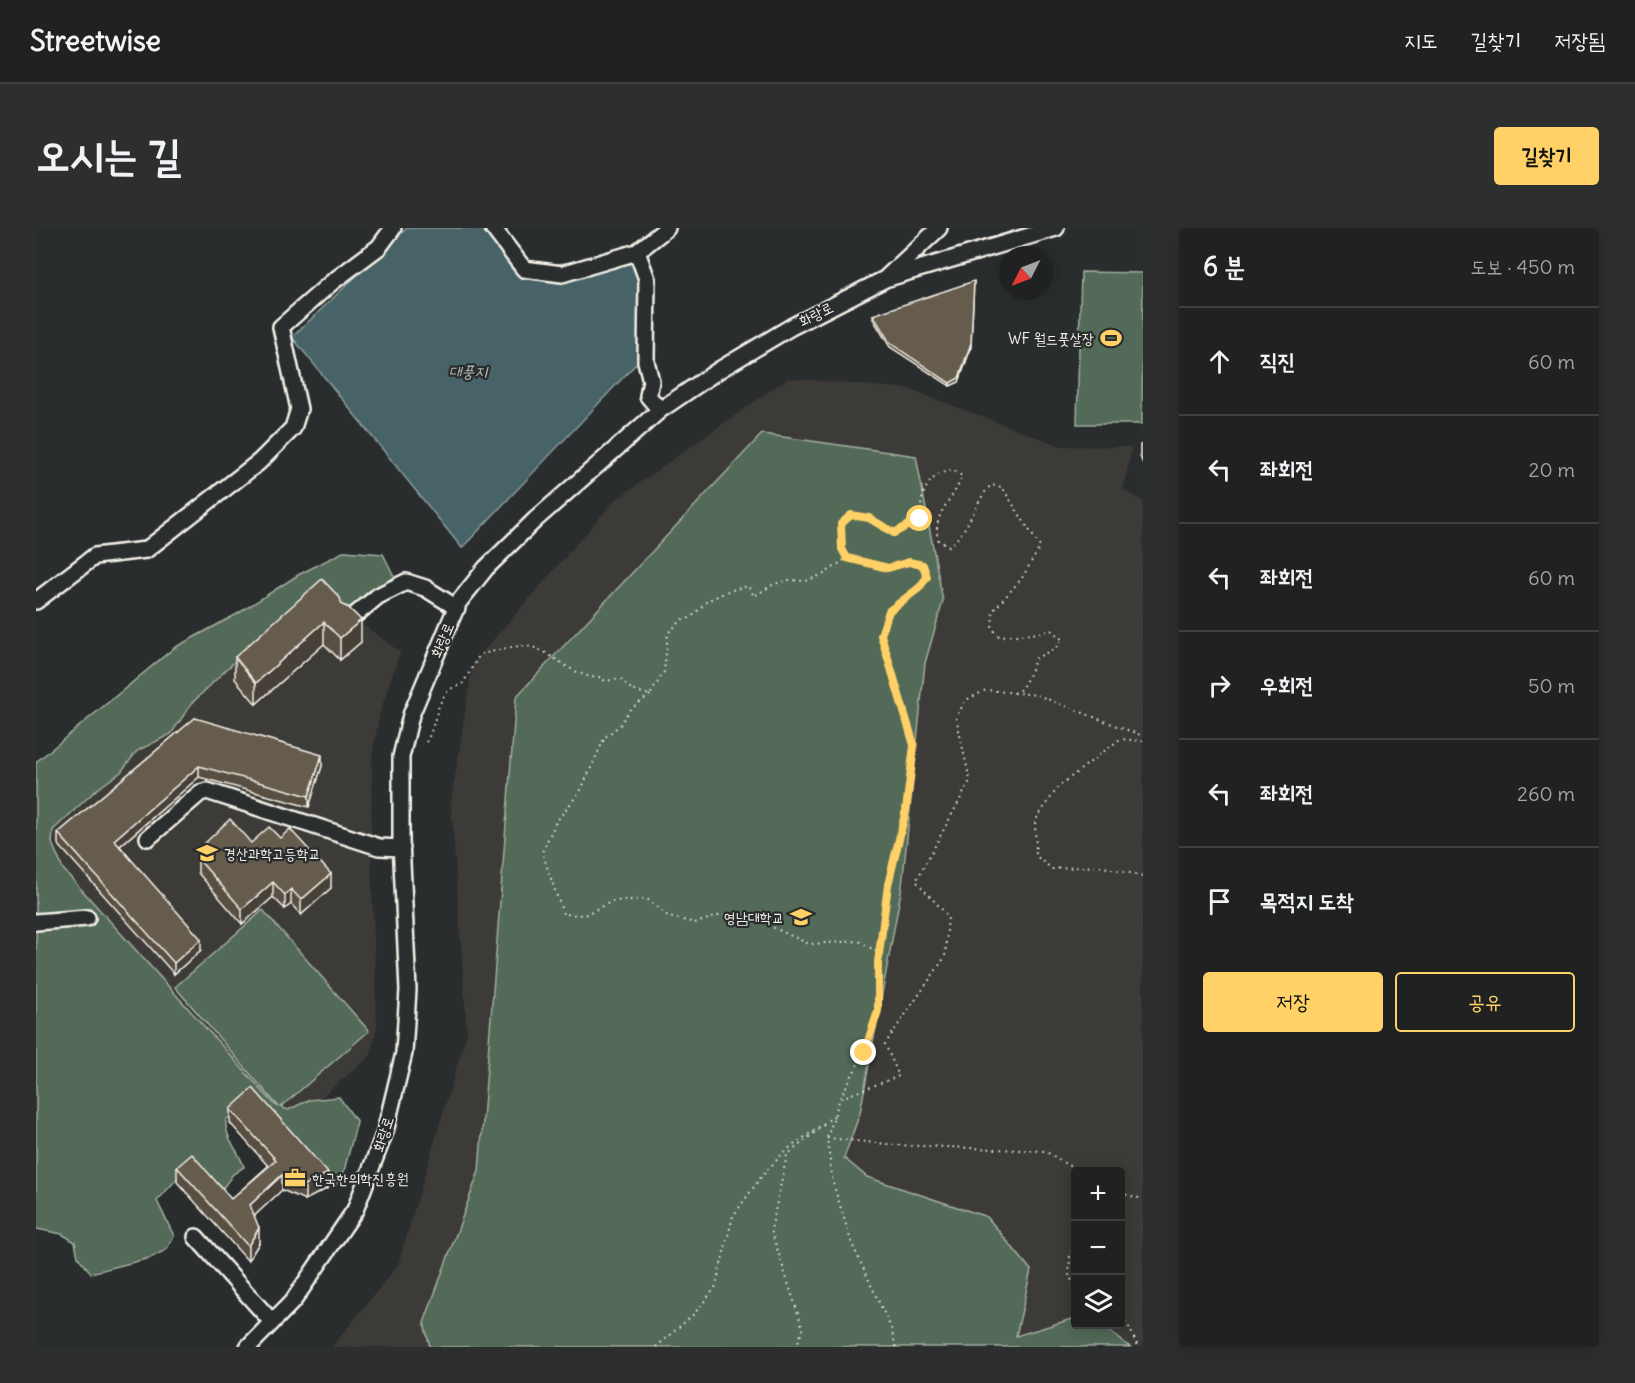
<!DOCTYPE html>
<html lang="ko">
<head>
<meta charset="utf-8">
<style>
	:root { --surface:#202222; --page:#2d2f2f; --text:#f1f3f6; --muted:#a2a4a5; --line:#3d3f40; --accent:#ffd166 }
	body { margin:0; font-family:Delius,"Poor Story",sans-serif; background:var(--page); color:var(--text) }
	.controls { position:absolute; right:18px; bottom:18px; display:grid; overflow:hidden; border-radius:6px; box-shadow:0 3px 15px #0003 }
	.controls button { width:54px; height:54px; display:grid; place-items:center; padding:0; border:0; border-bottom:2px solid var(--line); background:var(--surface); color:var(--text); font:30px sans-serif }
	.compass { position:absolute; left:963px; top:18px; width:54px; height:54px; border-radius:50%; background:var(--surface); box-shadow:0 3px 15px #0003; rotate:228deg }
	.stop { position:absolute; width:18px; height:18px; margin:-14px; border:4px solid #ffd166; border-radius:50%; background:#fff }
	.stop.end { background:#ffd166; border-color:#fff; box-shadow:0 2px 6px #0008 }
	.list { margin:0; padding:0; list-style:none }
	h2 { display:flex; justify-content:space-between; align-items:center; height:78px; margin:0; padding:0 24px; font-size:26px }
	h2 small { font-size:20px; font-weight:400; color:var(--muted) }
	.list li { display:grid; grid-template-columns:39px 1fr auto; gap:18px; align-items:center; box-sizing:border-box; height:108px; padding:0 24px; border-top:2px solid var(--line) }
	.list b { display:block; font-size:22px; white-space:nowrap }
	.list em { font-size:20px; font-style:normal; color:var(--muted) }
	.actions { display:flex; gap:12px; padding:18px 24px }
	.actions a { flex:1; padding:14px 0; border:2px solid var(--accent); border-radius:6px; text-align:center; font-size:21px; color:var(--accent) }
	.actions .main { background:var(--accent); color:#111 }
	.icon { flex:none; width:33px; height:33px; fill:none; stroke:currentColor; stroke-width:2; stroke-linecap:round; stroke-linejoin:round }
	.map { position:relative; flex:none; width:1107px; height:1119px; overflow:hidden; border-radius:6px }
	header { display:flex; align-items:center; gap:36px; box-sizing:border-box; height:84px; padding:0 30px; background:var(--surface); border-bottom:2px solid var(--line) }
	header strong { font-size:28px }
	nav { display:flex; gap:33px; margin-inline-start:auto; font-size:21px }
	.intro { display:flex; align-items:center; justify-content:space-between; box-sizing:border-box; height:144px; padding:0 36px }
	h1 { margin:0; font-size:42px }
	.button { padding:15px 27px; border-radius:6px; background:var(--accent); color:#111; font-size:21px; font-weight:700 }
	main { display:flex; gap:36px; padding:0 36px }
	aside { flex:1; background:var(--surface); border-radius:6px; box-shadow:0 3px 15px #0003 }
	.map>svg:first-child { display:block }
	.built { fill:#3c3b38; fill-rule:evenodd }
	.green { fill:#526a58; stroke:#a3aea0; stroke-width:1.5 }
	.water { fill:#466368; stroke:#8c9c9b; stroke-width:1.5 }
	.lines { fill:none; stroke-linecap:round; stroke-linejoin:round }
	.minor-casing { stroke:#f4f1e8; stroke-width:20 }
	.path { stroke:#f4f1e8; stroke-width:2; stroke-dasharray:1.5 4.5; stroke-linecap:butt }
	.minor { stroke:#2a2d2e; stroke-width:15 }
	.wall { fill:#584f43; stroke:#f4f1e8; stroke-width:1.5 }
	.shaded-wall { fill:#474037; stroke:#f4f1e8; stroke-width:1.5 }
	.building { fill:#665c4e; stroke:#f4f1e8; stroke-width:1.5 }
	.route { stroke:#ffd166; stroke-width:8 }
	.labels { text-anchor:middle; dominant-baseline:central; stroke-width:4.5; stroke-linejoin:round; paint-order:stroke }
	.street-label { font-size:15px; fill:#f4f1e8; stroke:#2a2d2e }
	.poi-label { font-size:15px; fill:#f4f1e8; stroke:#2a2d2e; text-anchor:end }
	.water-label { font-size:16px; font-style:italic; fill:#aeb8b5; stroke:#2a2d2e }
</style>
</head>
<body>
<header>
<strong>Streetwise</strong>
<nav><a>지도</a><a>길찾기</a><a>저장됨</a></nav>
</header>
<div class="intro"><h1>오시는 길</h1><a class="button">길찾기</a></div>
<main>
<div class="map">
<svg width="1107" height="1119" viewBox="0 0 1107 1119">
	<rect width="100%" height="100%" fill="#2a2d2e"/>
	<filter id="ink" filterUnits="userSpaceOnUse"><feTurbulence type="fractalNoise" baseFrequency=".0167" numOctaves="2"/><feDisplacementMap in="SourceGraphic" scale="12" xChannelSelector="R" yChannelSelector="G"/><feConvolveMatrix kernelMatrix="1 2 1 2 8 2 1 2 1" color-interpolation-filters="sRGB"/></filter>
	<g filter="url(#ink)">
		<!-- built -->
		<path class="built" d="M752,150l120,11 153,57 71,1 -9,43 20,11v846h-811l66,-82 69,-233 -16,-231 22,-138 141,-162zM1040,944h44v152h-44z
			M278,360l86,64 -20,60 -8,45 -1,104 6,165 -6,29 -66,56 -30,5 -239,-271v-15z"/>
		<!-- green -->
		<path class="green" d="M1045,44l62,1 -1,151h-65z
			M726,206l154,22 27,145 -18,62 -23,223 -42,227 -16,45 23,19 120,40 44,53 -15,66 59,-18 1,6 25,1 29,22h-700l-6,-24 55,-152 37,-474z
			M309,323l38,3 12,24 -6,20 -34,10 -43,-9 -45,33 -38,35 -37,36 -21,31 -34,17 -16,21 -25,18 -43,40 -1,13 11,26 212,236 4,2 -104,-120 88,-77 106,121 -88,76 7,3 21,-10 30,-3 18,25 -13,49 -9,15 -85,-88 -24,22c-2,18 13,30 18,47l-11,7 -10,14 -32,-25 -34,38 17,35 -8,14 -16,8 -59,15 -13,-16 -3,-15 -13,-8 -26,-5v-467l138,-114 65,-35 59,-38z"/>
		<!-- water -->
		<path class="water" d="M371,0h86l31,41 113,-17 14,96 -189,200 -170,-211z"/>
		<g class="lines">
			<defs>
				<path id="minor" d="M457,0l31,41 38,5 75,-22 10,27 -1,82 5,20 -3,15 12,14
					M601,24l30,-24
					M851,49l52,-49
					M0,373l59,-45 51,-6 113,-88 34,-34 6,-19 -18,-82 50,-44 48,-36 14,-19
					M313,392l29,-24 28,-14 19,6 32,20
					M112,610l52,-45 7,-2 172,56 23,1
					M0,694l51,-4
					M160,1009l76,85
					M212,1119l45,-46 62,-91 30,-78 19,-79 4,-63 -7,-149v-84l10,-42 47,-112 28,-35 49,-48 125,-110 59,-40 72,-43 94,-48 171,-51"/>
			</defs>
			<!-- minor casing -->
			<use href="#minor" class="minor-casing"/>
			<!-- path -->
			<path class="path" d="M614,467l-21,15 -9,15 -15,12 -24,53 -25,32 -14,30 21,62 21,1 29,-14 34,-2 22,18 27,6 21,-7 36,-2 19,13 37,17 50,-3 20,12
				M1107,513l-23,-2 -62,48 -23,34 1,35 16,13 47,-3 44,10
				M390,514c12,-18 9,-54 36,-57l18,-31c16,-2 36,-11 52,-7 22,6 44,33 68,30l5,4 16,-2 11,11 18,5 14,-23 4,-39 15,-14 8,-1 16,-17 21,-10 20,-5 6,10 20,-12 15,-4 17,1 18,-7 23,-16
				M805,870l58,-22 -14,-32 60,-87 3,-41 -32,-35 54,-100 -14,-64 10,-17 20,-10 51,5 106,41
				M791,910l69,7 149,6 34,21
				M1084,965l23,6
				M1040,1018l-6,9 -1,23 7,5
				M1084,1091l8,6 10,22
				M620,1119l38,-33 21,-26 18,-72 28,-39 24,-26 49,-35
				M760,1119l7,-18 -32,-99 16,-75 38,-31
				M860,1119l-5,-19 -39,-84 -19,-61 -6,-45 13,-40 24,-45 14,-42v-49l10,-77 24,-119 2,-21 -33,-110 8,-24 30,-23 8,-11 -4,-12 -14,-3 -21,6 -41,-10 -5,-9 -1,-25 10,-9 18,3 25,15 26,-14c1,-25 5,-43 32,-49l10,6c-8,25 -30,35 -24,64l11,6c21,-16 24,-42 42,-61l11,2 38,60 -18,31 -29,33 -1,17 7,8 33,-2 19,-4 12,10 -9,9 -18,9 -11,25 -8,10"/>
			<!-- minor -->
			<use href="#minor" class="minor"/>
		</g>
		<!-- wall -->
		<path class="wall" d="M837,87l98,32 -12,35 -9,4 -60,-39 -17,-28z
			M1107,216v20l-3,-8v-11z
			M306,377l19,37 -21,18 -16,-16 -68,60 -21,-25v-22z
			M159,490l127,48 -13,41 -110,-30 -79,69 81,104 -27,24 -116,-130v-11z
			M244,610l51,50 -30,27 -10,-11 -6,5 -12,-12 -31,27 -44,-51v-14l7,-6v-10h46z
			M194,881l98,79 -23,12 -23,-10 -28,26 5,27 -11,18 -71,-79v-15l54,32 37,-33 -38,-43z"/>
		<!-- shaded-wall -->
		<path class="shaded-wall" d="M938,53l-3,66 -12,35 -9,4v-3z
			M325,392v22l-21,18v-22z
			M288,394v22l-68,60v-21z
			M286,527v11l-13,41v-11z
			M163,538v11l-85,74v-11z
			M295,646v14l-30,27v-15z
			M237,654v15l-31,27v-15z
			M255,661v15l-6,5v-14z
			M165,711v11l-27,24v-11z
			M292,945v15l-23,12v-15z
			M246,947v15l-32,30v-15z
			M223,1000v15l-11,18v-15z"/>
		<!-- building -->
		<path class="building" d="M938,53l-3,62 -12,35 -9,5 -60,-40 -17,-28z
			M286,351l18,19 2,7 7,3 12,12 -21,18 -16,-16 -68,61 -21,-26z
			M159,490l127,37 -13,41 -110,-30 -85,74 87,99 -27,24 -116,-130z
			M194,591l21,24 18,-16 11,11 10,-9 41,45 -30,26 -10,-11 -6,6 -12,-13 -31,27 -44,-50 11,-10 -4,-6z
			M217,860l75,85 -23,12 -23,-10 -32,30 9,23 -11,18 -71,-79 15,-13 39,45 45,-39 -46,-51z"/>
	</g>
	<g class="lines" filter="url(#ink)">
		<!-- route -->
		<path class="route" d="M828,825l14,-42v-49l10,-77 18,-75 8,-65 -33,-110 8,-24 30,-23 8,-11 -4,-12 -14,-3 -21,6 -41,-10 -5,-9 -1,-25 10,-9 18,3 25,15 26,-14"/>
	</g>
	<!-- icons -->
	<defs>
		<symbol id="stadium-bare" viewBox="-9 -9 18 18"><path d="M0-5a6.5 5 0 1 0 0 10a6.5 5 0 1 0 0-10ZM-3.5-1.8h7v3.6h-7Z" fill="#ffd166" stroke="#2a2d2e" stroke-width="2.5" paint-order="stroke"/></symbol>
		<symbol id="school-bare" viewBox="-9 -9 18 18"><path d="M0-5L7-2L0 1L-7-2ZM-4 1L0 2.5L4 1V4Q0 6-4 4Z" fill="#ffd166" stroke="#2a2d2e" stroke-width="2.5" paint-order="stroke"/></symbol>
		<symbol id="university-bare" viewBox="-9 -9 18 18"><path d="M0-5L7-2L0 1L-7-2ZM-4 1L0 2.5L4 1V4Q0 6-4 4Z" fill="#ffd166" stroke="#2a2d2e" stroke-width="2.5" paint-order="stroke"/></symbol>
		<symbol id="office-bare" viewBox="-9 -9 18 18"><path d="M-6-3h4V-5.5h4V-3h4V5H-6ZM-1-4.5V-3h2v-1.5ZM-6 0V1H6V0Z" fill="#ffd166" stroke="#2a2d2e" stroke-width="2.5" paint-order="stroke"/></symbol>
	</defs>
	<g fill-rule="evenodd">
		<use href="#stadium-bare" x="1060" y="95" width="30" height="30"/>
		<use href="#school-bare" x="156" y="610" width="30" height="30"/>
		<use href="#university-bare" x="750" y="674" width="30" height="30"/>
		<use href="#office-bare" x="244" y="935" width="30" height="30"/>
	</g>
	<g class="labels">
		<!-- street labels -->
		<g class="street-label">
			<text transform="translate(780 86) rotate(-27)">화랑로</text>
			<text transform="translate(406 412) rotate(-67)">화랑로</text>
			<text transform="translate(347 906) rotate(-72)">화랑로</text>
		</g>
		<!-- poi labels -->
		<g class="poi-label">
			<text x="1058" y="110">WF 월드풋살장</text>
			<text x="188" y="625" text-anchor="start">경산과학고등학교</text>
			<text x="748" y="689">영남대학교</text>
			<text x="276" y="950" text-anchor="start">한국한의학진흥원</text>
		</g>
		<!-- water labels -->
		<g class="water-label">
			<text x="432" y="143">대풍지</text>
		</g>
	</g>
</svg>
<div class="controls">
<button>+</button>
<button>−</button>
<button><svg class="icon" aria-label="layers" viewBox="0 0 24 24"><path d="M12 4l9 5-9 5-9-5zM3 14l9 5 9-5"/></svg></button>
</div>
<svg class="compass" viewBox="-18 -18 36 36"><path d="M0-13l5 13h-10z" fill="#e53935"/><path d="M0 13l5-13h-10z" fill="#a2a4a5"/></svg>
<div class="stop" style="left:884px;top:291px"></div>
<div class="stop end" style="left:828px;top:825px"></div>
</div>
<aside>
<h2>6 분<small>도보 · 450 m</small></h2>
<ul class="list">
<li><svg class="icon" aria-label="ahead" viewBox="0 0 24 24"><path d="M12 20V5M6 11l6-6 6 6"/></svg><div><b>직진</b></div><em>60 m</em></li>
<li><svg class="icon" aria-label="left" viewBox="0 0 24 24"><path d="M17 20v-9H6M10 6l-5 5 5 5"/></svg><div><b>좌회전</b></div><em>20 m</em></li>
<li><svg class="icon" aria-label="left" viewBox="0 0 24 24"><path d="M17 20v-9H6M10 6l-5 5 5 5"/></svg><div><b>좌회전</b></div><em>60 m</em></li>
<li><svg class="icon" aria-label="right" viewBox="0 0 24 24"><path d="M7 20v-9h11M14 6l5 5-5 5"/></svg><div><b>우회전</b></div><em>50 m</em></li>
<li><svg class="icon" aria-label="left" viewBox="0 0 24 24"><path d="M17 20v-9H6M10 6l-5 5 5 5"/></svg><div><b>좌회전</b></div><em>260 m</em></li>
<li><svg class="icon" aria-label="arrive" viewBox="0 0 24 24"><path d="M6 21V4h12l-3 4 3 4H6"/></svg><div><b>목적지 도착</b></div></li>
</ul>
<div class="actions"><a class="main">저장</a><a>공유</a></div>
</aside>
</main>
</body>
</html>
